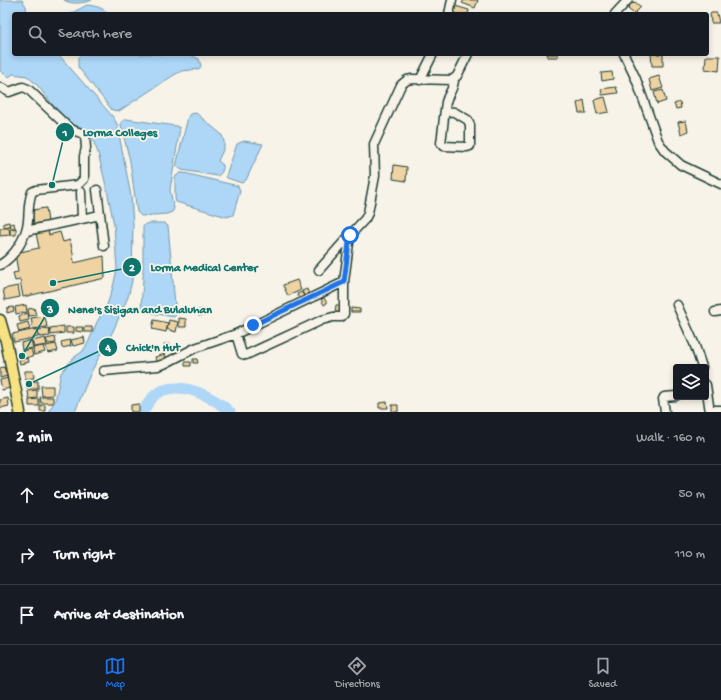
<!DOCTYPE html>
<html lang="en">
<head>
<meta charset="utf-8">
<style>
	:root { --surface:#171b24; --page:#20242c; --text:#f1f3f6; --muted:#9ea1a6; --line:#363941; --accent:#1a73e8 }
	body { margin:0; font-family:"Gochi Hand",sans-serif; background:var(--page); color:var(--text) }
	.controls { position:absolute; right:12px; bottom:12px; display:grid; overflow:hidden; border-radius:4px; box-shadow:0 2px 6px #0003 }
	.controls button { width:36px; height:36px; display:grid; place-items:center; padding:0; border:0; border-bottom:1px solid var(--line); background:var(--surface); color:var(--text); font:20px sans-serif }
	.stop { position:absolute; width:12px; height:12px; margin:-9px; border:3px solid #1a73e8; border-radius:50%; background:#fff }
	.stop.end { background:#1a73e8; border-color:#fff; box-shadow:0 1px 4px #0008 }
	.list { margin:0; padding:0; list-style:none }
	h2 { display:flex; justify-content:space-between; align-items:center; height:52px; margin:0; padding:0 16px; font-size:17px }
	h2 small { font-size:13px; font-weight:400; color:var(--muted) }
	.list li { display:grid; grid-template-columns:26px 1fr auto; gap:12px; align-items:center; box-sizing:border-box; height:60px; padding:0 16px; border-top:1px solid var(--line) }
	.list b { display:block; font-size:15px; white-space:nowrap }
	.list em { font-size:13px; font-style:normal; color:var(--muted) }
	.icon { flex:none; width:22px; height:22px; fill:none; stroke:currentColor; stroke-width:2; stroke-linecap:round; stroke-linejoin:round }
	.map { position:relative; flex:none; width:721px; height:412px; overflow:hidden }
	.search { position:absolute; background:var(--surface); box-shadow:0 2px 6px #0003; left:12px; right:12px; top:12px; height:44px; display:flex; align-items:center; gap:10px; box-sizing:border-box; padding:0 14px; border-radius:4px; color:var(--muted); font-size:15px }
	.sheet { height:232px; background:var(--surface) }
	nav { display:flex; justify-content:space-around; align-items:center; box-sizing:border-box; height:56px; border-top:1px solid var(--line); background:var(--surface); font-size:11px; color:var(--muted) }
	nav a { display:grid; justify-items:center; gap:2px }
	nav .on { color:var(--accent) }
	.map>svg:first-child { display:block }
	.water { fill:#add6f7; stroke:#7499a9 }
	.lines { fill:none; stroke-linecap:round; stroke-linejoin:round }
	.river { stroke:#add6f7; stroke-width:11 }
	.building { fill:#efd3a3; stroke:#1f3d34 }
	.minor-casing { stroke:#1f3d34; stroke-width:11 }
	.major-casing { stroke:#1f3d34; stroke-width:13 }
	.minor { stroke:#f7f3e8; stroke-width:8 }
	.major { stroke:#f6e281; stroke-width:10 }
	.route { stroke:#1a73e8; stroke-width:5 }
	.leader { fill:none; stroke:#0f766e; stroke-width:1.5 }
	.callout-dot { fill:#0f766e; stroke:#f7f3e8; stroke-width:1.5 }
	.mark-label { font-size:12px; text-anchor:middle; font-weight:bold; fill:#fff }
	.callout-label { font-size:12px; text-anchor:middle; font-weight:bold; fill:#0f766e; stroke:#f7f3e8; stroke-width:3.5; stroke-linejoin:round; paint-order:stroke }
</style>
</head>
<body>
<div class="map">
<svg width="721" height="412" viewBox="0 0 721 412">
	<rect width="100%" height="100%" fill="#f7f3e8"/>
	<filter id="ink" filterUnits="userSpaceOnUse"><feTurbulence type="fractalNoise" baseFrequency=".025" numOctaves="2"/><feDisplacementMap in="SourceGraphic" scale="8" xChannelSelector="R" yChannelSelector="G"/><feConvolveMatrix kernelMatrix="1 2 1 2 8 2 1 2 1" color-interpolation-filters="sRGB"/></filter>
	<g filter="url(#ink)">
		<!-- water -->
		<path class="water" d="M0,0h22l4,6 1,8h-13v40h44l55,63 4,7 14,72 2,28 -1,57 -4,16 -15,34 -22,41 -16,40h-27l7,-11 6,-28 12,-15 9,-6 6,-9 9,-21 10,-17 6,-18 4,-18 -3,-44 -7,-35 -9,-37 -5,-13 -6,-6 -22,-13 -27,-35 -11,-10 -14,-2 -4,3 -9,-6z
			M64,0h28c-7,3 -21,5 -28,0z
			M87,5c7,1 17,2 20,9h-37z
			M81,54h108l10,5 2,7 -2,3 -17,2 -8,4 -55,36 -7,-1 -34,-43v-9z
			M196,113l25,21c7,11 1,17 -3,27l5,4c1,4 -2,10 -6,11l-35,-6 -6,-4 12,-49 2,-3z
			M126,119l50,7 4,2 -10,62 4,19 -2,3 -5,2 -26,2 -4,-4 -7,-51 -9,-35v-4z
			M244,141l19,3 -17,36 -4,3 -15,-5 -1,-2 11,-32z
			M180,173h4l54,13 2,5 -7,24 -6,2 -51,-15 -1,-4v-21z
			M151,223h13l4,3 8,89 -2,2 -28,-5 -5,-3 2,-29v-53l2,-3z"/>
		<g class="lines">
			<!-- river -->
			<path class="river" d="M143,412c4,-8 11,-19 21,-22 21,-7 50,7 66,22"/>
		</g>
		<!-- building -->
		<path class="building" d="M464,0h14l-3,8 -13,-5z
			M631,1l2,3 2,-2 6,5 -7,7 -6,-5 2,-2 -3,-2z
			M455,6l14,4 -1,4h-14z
			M710,13h7l2,10h-8z
			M547,54h11v3h-11z
			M651,54h12v12h-11z
			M706,56h14l-1,15 -14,-2z
			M612,72l1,7 -11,2 -1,-8z
			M659,76l4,12 -11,3 -3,-12z
			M616,87l2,6 -16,2 -1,-6z
			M663,90l3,11 -9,3 -3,-12z
			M605,97l4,15 -12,2 -3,-14z
			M584,100l2,13h-7l-2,-10z
			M680,102l1,6 -5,1 -2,-5z
			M686,121l2,10 -7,3 -3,-12z
			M394,165l13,2 -1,14 -13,-2z
			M46,208l2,14 -14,2 -2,-14z
			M9,222l1,4 -6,1v-4z
			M14,223l1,5h-4l-1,-4z
			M0,228h9l1,7 -10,1z
			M16,228v7h-6v-6z
			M48,230l1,5 11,-3 3,10 7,-2 3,13 1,10 30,-7 1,22 -82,19 -3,-17 -5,1 -2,-8 5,-1 -3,-19 24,-5 -3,-15z
			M297,280l4,10 -13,6 -5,-11z
			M18,286l2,11 -15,3 -2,-11z
			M307,289l3,8 -5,1 -3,-7z
			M302,292l3,7 -5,2 -3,-7z
			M324,298l3,5 -3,2 -3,-6z
			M26,305l1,7 -11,2 -1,-7z
			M336,305h7v8l-8,-1z
			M13,307l1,4 -7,2v-5z
			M34,308l2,7 -7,1 -1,-7z
			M351,308l9,1v3h-9z
			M202,309l2,5 -5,2 -2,-5z
			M28,313l1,7 -9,2 -1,-6z
			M45,316l2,11 -14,2 -2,-11z
			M179,318l7,1v8h-7z
			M154,320l14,3 -2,9 -14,-3z
			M169,320l9,2 -2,10 -9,-3z
			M28,322l2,7 -11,3 -2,-7z
			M64,326v7l-13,2 -1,-7z
			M66,327h8v6h-8z
			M76,327h7l-1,5 -6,-1z
			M84,327h8v5h-8z
			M49,328l1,8 -11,1 -1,-7z
			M37,329l1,8 -24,5 -2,-8z
			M55,337l1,6 -8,1 -2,-5z
			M84,337l1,6 -12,3 -2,-6z
			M45,338l2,7 -13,2 -2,-6z
			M31,340l2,8 -11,2 -1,-7z
			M70,340l1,6 -9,2 -1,-6z
			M56,344l2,7 -10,2 -2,-7z
			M164,344h5v7h-4z
			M43,346l2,6 -11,3 -1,-7z
			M31,349l2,7 -12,3 -2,-7z
			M165,354l2,7 -10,3 -2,-7z
			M28,358l1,4 -9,2 -1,-4z
			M193,359h4l1,4h-5z
			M185,362h6v4h-6z
			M4,367l3,9 -7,2v-10z
			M25,371h8l1,7 -9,1z
			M8,378l2,10 -8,2 -2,-10z
			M38,381v8h-11v-7z
			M41,386h12v9l-11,1z
			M37,390v8l-8,1 -1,-8z
			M40,397h13v6h-12z
			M8,398l1,8 -9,2v-8z
			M39,399v7h-10v-6z
			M387,402l1,6h-9v-5z
			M139,404v8h-8v-7z
			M40,405h5v6h-5z
			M392,405h6v7h-6z"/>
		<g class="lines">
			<defs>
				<path id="minor" d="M449,14l3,-14
					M615,14l13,-14
					M624,54l12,25 22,62 7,10 16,14 40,19
					M420,80l13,-26
					M0,87l9,5 14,-5 5,2 42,40 11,4 4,3 1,12 -2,8v23l-6,6 -42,5 -4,2c-4,10 -3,19 -4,29 -2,17 -13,35 -28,44
					M445,111l9,1 14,8 2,5v21l-3,1 -23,-1 -3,-3c2,-14 3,-28 5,-41 2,-9 8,-12 8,-23
					M97,190l7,56
					M81,192l1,27
					M26,231l74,-16
					M319,270l31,-35
					M677,305l17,38 8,24
					M715,312l6,-1
					M236,334l6,20 4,1 76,-35 11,-3h8l3,-3v-32
					M104,371l54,-5 6,-2 31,-16 41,-14 108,-52 6,-47 15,-16 3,-6 7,-37 -1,-32 27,-59 6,-5 5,-1 40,1 5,-4 11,-22
					M706,385l4,27
					M710,410h11
					M665,412l-2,-13 1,-2 12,-1"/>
				<path id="major" d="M0,320l6,21 14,71"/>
			</defs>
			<!-- minor casing -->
			<use href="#minor" class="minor-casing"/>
			<!-- major casing -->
			<use href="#major" class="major-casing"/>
			<!-- minor -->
			<use href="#minor" class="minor"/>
			<!-- major -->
			<use href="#major" class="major"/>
		</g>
	</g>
	<g class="lines" filter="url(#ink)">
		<!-- route -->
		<path class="route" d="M253,325l91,-43 6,-47"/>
	</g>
	<!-- callouts -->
	<path class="leader" d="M52 185L65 132M53 283L132 267M22 356L50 308M29 384L108 347"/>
	<g class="callout-dot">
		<circle cx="52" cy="185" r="4"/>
		<circle cx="53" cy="283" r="4"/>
		<circle cx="22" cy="356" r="4"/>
		<circle cx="29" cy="384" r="4"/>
		<circle cx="65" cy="132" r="10"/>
		<circle cx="132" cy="267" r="10"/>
		<circle cx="50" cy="308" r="10"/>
		<circle cx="108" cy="347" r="10"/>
	</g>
	<g class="mark-label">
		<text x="65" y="136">1</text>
		<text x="132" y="271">2</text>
		<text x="50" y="313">3</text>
		<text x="108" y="351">4</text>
	</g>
	<g class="callout-label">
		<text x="120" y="136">Lorma Colleges</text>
		<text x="204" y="271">Lorma Medical Center</text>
		<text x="140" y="313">Nene's Sisigan and Bulaluhan</text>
		<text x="153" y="351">Chick'n Hut</text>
	</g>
</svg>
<div class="controls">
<button><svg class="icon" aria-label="layers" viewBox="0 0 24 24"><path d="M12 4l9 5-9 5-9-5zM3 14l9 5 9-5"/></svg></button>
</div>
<div class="stop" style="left:350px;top:235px"></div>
<div class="stop end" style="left:253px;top:325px"></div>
<div class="search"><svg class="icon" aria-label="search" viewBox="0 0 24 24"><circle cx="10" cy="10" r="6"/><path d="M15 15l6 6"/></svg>Search here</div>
</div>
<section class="sheet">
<h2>2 min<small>Walk · 160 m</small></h2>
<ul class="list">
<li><svg class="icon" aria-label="ahead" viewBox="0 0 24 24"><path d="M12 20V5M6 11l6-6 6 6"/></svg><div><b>Continue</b></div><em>50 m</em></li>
<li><svg class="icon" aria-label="right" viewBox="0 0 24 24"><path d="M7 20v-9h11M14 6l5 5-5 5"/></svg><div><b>Turn right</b></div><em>110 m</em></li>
<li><svg class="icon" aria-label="arrive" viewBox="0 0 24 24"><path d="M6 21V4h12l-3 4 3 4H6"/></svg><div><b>Arrive at destination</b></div></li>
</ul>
</section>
<nav>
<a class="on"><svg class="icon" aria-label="map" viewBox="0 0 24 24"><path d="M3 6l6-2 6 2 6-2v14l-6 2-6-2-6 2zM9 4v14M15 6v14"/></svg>Map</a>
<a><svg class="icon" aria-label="directions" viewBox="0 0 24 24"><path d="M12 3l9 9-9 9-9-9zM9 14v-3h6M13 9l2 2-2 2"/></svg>Directions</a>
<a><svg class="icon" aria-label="saved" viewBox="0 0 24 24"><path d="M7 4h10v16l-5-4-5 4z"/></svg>Saved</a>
</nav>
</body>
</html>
